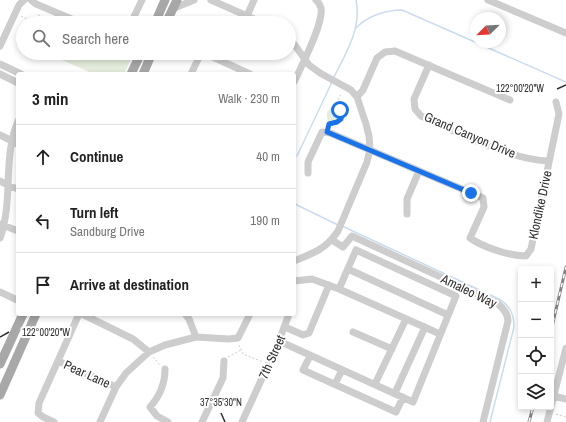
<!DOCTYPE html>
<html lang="en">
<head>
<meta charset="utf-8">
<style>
	:root { --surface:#fff; --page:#f2f2f2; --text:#222; --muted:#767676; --line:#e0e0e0 }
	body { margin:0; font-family:"Archivo Narrow",sans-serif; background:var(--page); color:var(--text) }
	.controls { position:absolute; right:12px; bottom:12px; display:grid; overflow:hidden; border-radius:4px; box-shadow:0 2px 6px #0003 }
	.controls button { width:36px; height:36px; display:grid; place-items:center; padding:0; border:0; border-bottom:1px solid var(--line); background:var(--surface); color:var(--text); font:20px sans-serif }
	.compass { position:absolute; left:470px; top:12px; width:36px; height:36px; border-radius:50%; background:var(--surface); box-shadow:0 2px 6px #0003; rotate:246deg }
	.stop { position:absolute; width:12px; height:12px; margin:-9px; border:3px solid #1a73e8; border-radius:50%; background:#fff }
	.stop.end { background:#1a73e8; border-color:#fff; box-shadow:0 1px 4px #0008 }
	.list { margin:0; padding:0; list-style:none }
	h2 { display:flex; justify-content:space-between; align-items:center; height:52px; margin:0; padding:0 16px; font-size:17px }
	h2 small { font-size:13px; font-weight:400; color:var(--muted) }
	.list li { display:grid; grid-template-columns:26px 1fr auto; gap:12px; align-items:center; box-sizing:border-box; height:64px; padding:0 16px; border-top:1px solid var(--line) }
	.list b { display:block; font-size:15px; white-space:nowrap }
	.list p { margin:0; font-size:13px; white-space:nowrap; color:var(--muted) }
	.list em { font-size:13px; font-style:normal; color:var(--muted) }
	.icon { flex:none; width:22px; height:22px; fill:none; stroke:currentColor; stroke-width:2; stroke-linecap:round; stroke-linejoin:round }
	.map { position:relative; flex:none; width:566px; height:422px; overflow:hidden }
	.search { position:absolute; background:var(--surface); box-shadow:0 2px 6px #0003; left:16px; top:16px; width:280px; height:44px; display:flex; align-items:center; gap:10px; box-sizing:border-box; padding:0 14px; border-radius:22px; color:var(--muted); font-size:15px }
	.panel { position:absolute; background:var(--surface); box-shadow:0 2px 6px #0003; left:16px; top:72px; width:280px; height:244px; border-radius:4px }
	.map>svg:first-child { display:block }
	.green { fill:#e5eede }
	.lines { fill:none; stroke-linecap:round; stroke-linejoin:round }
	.stream { stroke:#cadcee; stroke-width:1.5 }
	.path { stroke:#cdcdcd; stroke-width:1; stroke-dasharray:2 2; stroke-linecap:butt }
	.minor { stroke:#cdcdcd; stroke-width:7 }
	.major { stroke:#a8a8a8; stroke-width:9 }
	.rail-casing { stroke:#858585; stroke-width:3 }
	.rail { stroke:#fff; stroke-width:1.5; stroke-dasharray:4.5; stroke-linecap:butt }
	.route { stroke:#1a73e8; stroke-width:5 }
	.ticks { fill:none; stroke:#303030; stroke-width:1.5 }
	.labels { text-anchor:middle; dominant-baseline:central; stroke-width:4; stroke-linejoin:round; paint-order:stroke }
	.street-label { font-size:13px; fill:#303030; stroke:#fff }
	.ticks-label { font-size:10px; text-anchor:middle; fill:#303030; stroke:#fff; stroke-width:4; stroke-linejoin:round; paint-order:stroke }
</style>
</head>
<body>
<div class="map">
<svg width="566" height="422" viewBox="0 0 566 422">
	<rect width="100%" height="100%" fill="#fff"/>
	<!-- green -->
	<path class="green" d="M46,53h73l12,6 -7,15h-30z
		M336,104h1c1,4 4,7 5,10 1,8 -9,7 -13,9 -5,-11 -1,-13 7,-19z"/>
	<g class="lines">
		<!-- stream -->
		<path class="stream" d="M38,22l1,-7
			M356,28c11,-12 30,-18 46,-18l164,72
			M334,77c12,-24 28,-49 22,-77
			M297,156l35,-74
			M294,202l3,3 41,20
			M342,226l157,73c11,7 15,15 15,28l-24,95"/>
		<!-- path -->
		<path class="path" d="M21,16l14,7
			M92,53l12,5
			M327,126l4,-4h6l4,-3c3,-11 -8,-15 1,-26
			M239,345l4,9 20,8
			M153,357l7,8
			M228,357l13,-7
			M556,414l10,3"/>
		<!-- minor -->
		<path class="minor" d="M31,0l5,4 45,19
			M211,0l52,23
			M488,0l78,33
			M172,9l22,-9
			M247,16l7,-16
			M131,23l11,-23
			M289,37l20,28 11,8 31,17 6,7 9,27 3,12 1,13 -3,13 -29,69c-12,18 -24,22 -44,30
			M0,46l19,-41 5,-5
			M204,53l46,21
			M0,64l21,10
			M429,65l-15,34 1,10 6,7c37,16 89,44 128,45
			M0,74l18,9
			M191,74l10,-21
			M294,82c7,-15 30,-59 27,-74 -1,-3 -2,-6 -5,-8
			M357,97l6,-7 14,-32 8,-6 10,-1 115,49
			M0,135l18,9
			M308,173v-11l14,-30 8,1 153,65 1,9 -14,31c13,9 39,18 56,18l5,-7 28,-135 -3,-12
			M0,181l9,5 9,3
			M407,214v-15l12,-28
			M0,224l18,7
			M0,238c14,-39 2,-79 18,-117
			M332,240l11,7 9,-11 145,67c6,5 11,10 11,18l-25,101
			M348,269l100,46
			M294,281l18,-2 27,10 101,45
			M0,292l17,8
			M82,314l51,25 16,13
			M185,314l4,5 7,18
			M285,327l18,8 6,-2 20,-48
			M353,332l39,17
			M279,341l134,61 43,-106 -100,-46 -17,39
			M310,356l-7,14 93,42 7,-15
			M58,361l58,26
			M165,369c0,15 -5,27 -15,38l7,9 11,6
			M335,384l7,-14
			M375,384l31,-65
			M395,393l30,-66
			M554,396l12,3
			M54,422l-11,-5 -5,-4 1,-10 40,-89
			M100,422l16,-35 10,-14 23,-21 16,-7 31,-8 33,2 9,-1 12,-24
			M202,422l21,-44 1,-17
			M242,422l37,-81 10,-27
			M547,422l19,-74"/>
		<!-- major -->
		<path class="major" d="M155,23l10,-23
			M166,23l11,-23
			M131,74l10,-21
			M143,74l9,-21
			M0,364l23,-50
			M0,395l36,-81"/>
		<defs>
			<path id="rail" d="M551,331l15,-64
				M529,422l4,-15"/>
		</defs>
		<!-- rail casing -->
		<use href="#rail" class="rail-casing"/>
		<!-- rail -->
		<use href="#rail" class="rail"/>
	</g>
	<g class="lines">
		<!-- route -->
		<path class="route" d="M340,110l2,4 -1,5 -4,3 -8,2 -2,8 144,61"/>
	</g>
	<!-- ticks -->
	<path class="ticks" d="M557,89l9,-4M0,337l9,-5M221,413l4,9"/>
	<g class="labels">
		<!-- street labels -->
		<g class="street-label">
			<text transform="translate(470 135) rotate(23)">Grand Canyon Drive</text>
			<text transform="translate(540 205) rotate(-78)">Klondike Drive</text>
			<text transform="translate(469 291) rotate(26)">Amaleo Way</text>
			<text transform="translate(272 357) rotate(-66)">7th Street</text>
			<text transform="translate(87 374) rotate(24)">Pear Lane</text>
		</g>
	</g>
	<g class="ticks-label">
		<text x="520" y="92">122°00'20"W</text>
		<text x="46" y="336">122°00'20"W</text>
		<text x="221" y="406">37°35'30"N</text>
	</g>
</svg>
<div class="controls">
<button>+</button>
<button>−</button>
<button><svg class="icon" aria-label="locate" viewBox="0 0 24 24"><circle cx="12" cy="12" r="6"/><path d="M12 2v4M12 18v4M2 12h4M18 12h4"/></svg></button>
<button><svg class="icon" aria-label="layers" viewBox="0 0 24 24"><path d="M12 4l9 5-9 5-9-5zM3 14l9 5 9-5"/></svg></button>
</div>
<svg class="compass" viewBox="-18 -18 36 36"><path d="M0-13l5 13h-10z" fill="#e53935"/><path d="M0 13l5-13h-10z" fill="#767676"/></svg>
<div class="stop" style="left:340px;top:110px"></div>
<div class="stop end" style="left:471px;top:193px"></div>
<div class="search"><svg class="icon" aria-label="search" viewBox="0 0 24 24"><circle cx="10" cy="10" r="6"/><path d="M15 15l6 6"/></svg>Search here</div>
<section class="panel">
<h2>3 min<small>Walk · 230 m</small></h2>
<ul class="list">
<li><svg class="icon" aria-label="ahead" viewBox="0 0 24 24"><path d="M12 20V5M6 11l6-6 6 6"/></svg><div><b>Continue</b></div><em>40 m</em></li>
<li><svg class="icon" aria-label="left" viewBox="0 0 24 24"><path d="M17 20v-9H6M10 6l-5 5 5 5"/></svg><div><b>Turn left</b><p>Sandburg Drive</p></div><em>190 m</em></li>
<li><svg class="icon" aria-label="arrive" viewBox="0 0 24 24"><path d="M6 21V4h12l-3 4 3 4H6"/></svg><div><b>Arrive at destination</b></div></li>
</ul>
</section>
</div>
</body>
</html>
